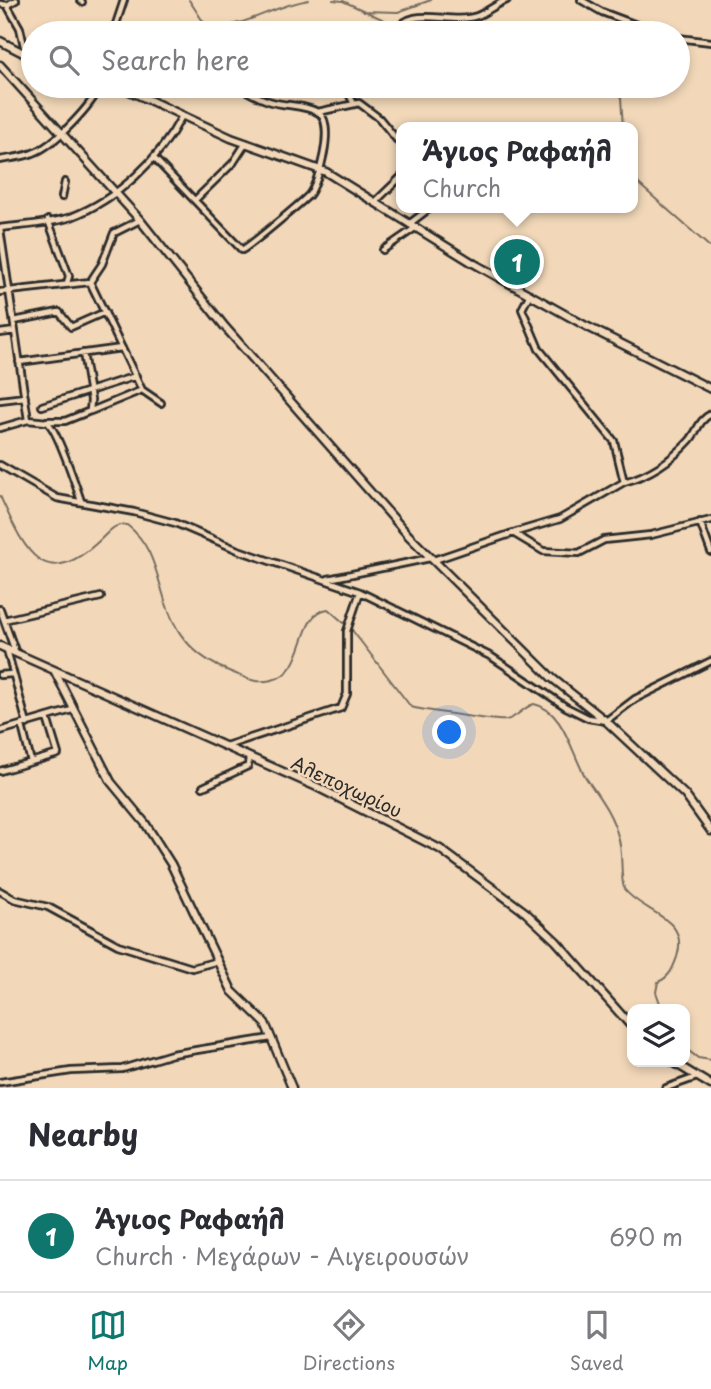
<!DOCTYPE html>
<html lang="en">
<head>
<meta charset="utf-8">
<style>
	:root { --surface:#fff; --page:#f7f7f7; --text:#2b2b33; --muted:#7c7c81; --line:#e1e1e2; --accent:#0f766e }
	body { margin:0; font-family:"Playpen Sans",sans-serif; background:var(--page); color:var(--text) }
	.controls { position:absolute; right:21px; bottom:21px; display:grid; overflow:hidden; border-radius:14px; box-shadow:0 4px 10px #0003 }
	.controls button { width:63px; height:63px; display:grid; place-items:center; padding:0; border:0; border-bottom:2px solid var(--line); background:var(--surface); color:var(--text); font:35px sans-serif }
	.you { position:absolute; left:450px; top:733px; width:24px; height:24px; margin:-18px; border:5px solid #fff; border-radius:50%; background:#1a73e8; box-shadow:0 0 0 10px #1a73e833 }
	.badge { display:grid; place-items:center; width:46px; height:46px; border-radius:50%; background:var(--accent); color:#fff; font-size:23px; font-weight:700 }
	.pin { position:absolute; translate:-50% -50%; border:4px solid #fff; box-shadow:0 2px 7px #0006 }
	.popup { position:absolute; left:396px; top:122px; width:242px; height:91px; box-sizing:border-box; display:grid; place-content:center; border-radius:14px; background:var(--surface); filter:drop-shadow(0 2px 5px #0005); font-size:23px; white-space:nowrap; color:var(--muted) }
	.popup b { font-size:26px; color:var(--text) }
	.popup::after { content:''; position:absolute; left:50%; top:100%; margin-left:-14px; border:14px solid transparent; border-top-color:var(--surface) }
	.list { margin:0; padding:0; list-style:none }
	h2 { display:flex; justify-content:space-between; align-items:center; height:91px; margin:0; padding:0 28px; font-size:30px }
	h2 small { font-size:23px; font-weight:400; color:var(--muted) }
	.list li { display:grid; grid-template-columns:46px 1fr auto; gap:21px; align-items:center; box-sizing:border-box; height:112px; padding:0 28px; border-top:2px solid var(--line) }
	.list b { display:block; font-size:26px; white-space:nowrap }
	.list p { margin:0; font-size:23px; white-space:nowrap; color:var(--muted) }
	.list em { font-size:23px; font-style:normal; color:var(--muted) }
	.icon { flex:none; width:38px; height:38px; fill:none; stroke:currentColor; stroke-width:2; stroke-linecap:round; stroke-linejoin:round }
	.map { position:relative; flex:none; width:711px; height:1088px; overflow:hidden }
	.search { position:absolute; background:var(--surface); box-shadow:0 4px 10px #0003; left:21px; right:21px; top:21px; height:77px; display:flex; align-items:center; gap:18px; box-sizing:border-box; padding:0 24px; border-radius:38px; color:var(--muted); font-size:26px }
	.sheet { height:203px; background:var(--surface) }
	nav { display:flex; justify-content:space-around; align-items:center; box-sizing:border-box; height:98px; border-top:2px solid var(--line); background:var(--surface); font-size:19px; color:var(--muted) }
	nav a { display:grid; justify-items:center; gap:4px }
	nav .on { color:var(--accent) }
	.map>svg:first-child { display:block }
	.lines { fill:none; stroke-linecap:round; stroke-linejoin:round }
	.stream { stroke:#766c60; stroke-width:2 }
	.street-casing { stroke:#2b2b2b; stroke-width:10 }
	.secondary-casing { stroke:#2b2b2b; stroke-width:11 }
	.street { stroke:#f2d8b9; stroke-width:4.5 }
	.secondary { stroke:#f2d8b9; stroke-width:6 }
	.labels { text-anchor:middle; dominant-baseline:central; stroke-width:5; stroke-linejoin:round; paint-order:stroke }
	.street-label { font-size:18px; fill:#2b2b2b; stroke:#f2d8b9 }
</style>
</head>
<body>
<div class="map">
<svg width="711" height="1088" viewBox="0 0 711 1088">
	<rect width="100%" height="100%" fill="#f2d8b9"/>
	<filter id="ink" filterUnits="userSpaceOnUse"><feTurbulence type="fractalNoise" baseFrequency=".0143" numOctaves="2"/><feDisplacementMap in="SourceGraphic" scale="14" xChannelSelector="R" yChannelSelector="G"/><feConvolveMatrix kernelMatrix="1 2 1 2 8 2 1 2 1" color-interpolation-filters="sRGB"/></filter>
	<g filter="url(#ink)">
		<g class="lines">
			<!-- stream -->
			<path class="stream" d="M189,0l19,29c40,-3 64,-23 101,-29
				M333,0l10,1 54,25
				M363,11l35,1 33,-12
				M402,28c16,7 34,-3 50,5
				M614,86l7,12 2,29
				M632,178l79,70
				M0,496c24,52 42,99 100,44 9,-8 14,-17 27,-15 50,38 16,112 104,147 16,6 23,12 41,8 36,-8 24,-67 56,-71l24,21 59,77c6,2 90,15 95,13 11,-2 17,-13 28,-16 30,6 38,51 52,74 14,20 27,37 33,62 4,16 1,33 5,49 19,25 66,27 53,68 -4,11 -7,20 -19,25l-2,10 6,17
				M685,1048l13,10 13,2"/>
			<defs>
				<path id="street" d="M80,0l2,2
					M581,0l21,12 56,21
					M0,4l7,1 9,-5
					M7,5l13,23 4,18
					M106,33l19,-3 12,3
					M110,33l6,-9 8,-24
					M395,33c15,-30 54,-7 82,-17 10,-4 19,-12 30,-16
					M678,38l33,4
					M345,86l8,16
					M318,112l41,-9 20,15 23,28
					M154,158l88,92c8,-4 60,-48 67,-55 10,-13 26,-70 10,-82 -12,-8 -33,-7 -47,-11 -12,-3 -24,-10 -34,-16
					M0,160c11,-2 23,-3 33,-7 21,-7 59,-48 67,-67
					M62,197l3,-15
					M195,200l38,-37 13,-20
					M375,202l27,-26
					M48,220l21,56 -2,7
					M409,224l21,-16
					M0,228c22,-3 50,-4 71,-11 47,-18 88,-57 111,-101
					M0,229l28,191 19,2c10,7 29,64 34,79
					M383,250l32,-22
					M90,282l52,108 19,13
					M0,292l90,-10 12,-18 12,-31 26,-13
					M14,321l45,-9 12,15 34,-15
					M0,333l15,-2
					M19,362l103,-14
					M0,400l25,-3
					M42,406l94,-30
					M91,411l51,-21
					M47,421h18l25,-10 1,-11 -8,-47
					M0,428l28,-8
					M0,465l57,33 77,14 41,11 63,27 122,42 132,65 74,50 22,11 18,3 29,-22 76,-38
					M624,482c26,-7 48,-22 66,-42 8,-10 9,-20 21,-26
					M700,522l11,30
					M513,533l47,-14 64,-37 -10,-41 -75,-92 -17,-40 8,-15
					M434,560l79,-27 30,18 36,2 25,-13 47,-5 60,-15
					M328,579l102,-21
					M0,609l15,42
					M4,620l97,-23
					M7,650l20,74
					M0,675l12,-1
					M22,726l9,36
					M0,731l72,-21
					M226,746l115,-38 6,-14v-63l13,-39
					M0,771l58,-17 -11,-36
					M203,787l45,-21 1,-9
					M0,891l14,8 34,8 70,38 74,23 26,-7
					M0,1082l71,-11 51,-2 50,-15 99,-16
					M666,1088l31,-11"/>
				<path id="secondary" d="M0,41l33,17
					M0,65l140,155 85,107 184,209 143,142 54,43 79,74 26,36
					M119,86l112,52 95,34 147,91 113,63 125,63
					M0,646l317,141 123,62 85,63 31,29 76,86
					M55,672l56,110 34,41 26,41 61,127 33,32 27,65
					M673,1062l38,23"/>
			</defs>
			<!-- street casing -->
			<use href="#street" class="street-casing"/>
			<!-- secondary casing -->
			<use href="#secondary" class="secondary-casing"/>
			<!-- street -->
			<use href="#street" class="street"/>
			<!-- secondary -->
			<use href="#secondary" class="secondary"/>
		</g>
	</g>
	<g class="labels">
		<!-- street labels -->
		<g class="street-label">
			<text transform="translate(347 786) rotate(25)">Αλεποχωρίου</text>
		</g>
	</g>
</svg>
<div class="controls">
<button><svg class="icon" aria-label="layers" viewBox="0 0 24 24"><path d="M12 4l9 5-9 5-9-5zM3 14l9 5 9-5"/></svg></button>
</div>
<div class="you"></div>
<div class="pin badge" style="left:517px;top:262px">1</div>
<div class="popup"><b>Άγιος Ραφαήλ</b>Church</div>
<div class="search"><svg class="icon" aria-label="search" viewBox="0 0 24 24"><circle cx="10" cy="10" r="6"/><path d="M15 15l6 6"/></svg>Search here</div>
</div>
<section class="sheet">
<h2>Nearby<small></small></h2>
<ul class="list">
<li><span class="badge">1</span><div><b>Άγιος Ραφαήλ</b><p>Church · Μεγάρων - Αιγειρουσών</p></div><em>690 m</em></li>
</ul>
</section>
<nav>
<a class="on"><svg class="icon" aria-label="map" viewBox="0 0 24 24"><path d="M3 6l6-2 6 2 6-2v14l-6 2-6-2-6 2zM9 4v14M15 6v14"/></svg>Map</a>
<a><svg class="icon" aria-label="directions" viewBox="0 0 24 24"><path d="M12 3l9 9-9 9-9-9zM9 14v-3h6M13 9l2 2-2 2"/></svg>Directions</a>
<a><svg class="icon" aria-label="saved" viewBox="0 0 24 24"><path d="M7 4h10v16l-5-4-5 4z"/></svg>Saved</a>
</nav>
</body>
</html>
